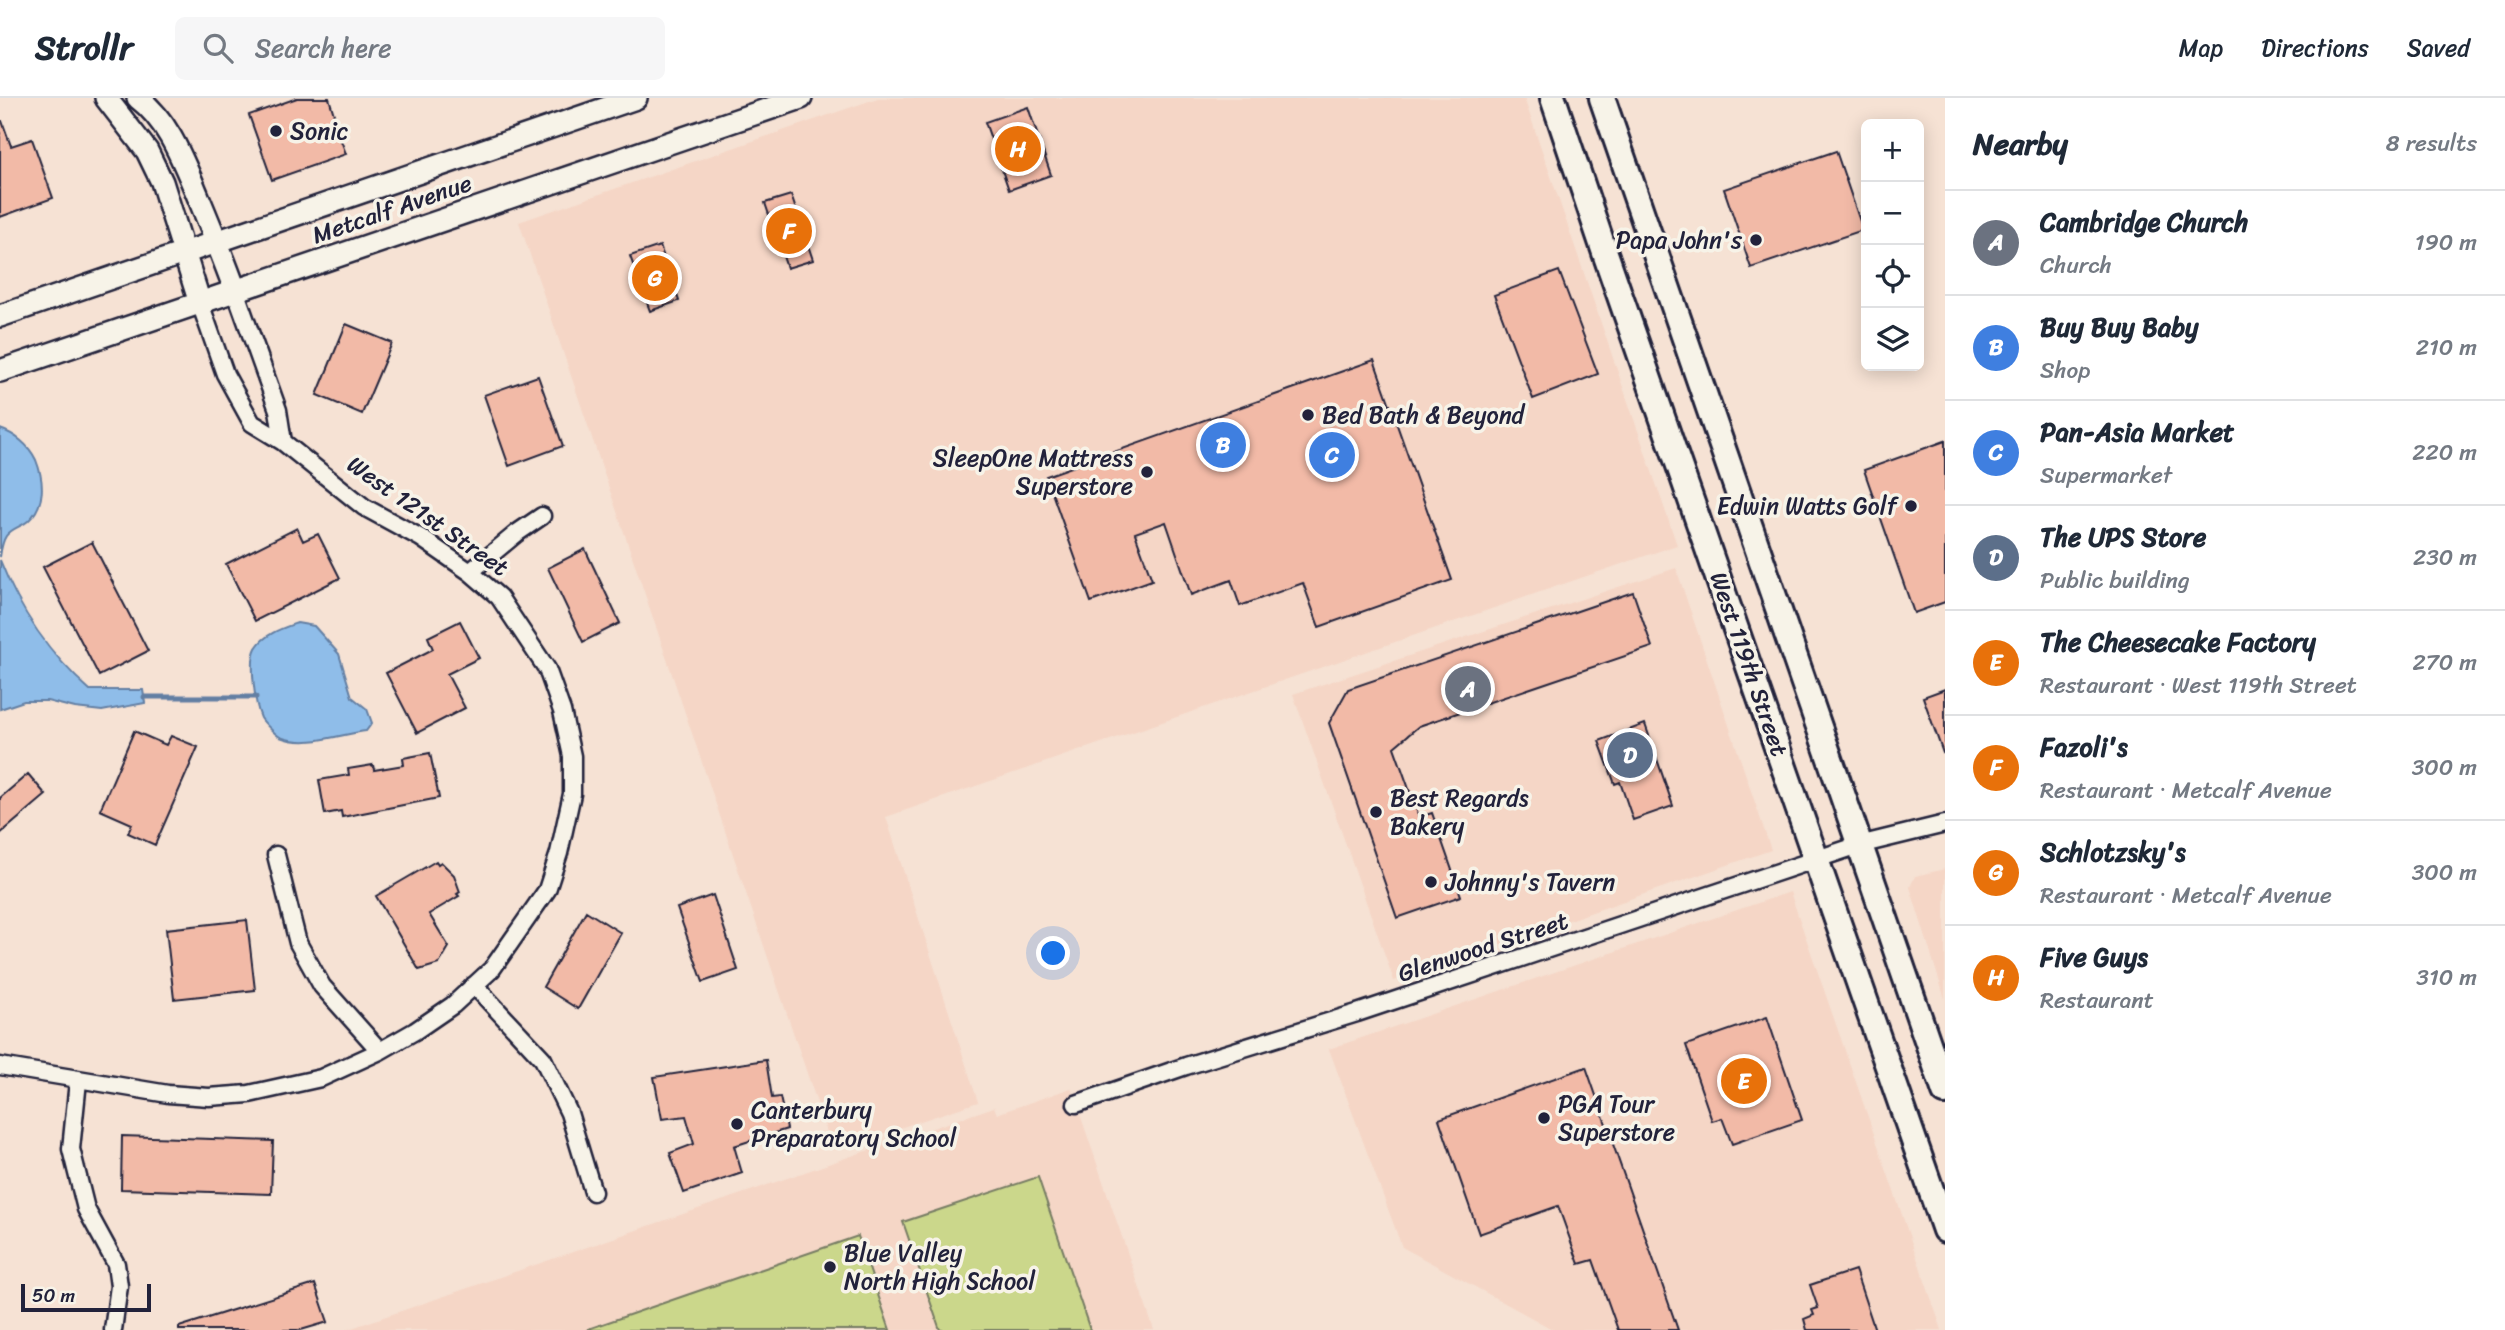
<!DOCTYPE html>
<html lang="en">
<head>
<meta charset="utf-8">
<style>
	:root { --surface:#fff; --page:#f6f6f7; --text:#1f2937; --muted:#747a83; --line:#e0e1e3; --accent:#db2777 }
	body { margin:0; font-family:Sriracha,sans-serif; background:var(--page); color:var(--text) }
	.controls { position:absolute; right:21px; top:21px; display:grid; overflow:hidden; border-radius:10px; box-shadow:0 4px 18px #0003 }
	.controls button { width:63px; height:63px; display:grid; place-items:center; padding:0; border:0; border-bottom:2px solid var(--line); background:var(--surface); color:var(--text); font:35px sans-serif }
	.scale { position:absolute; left:21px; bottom:18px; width:130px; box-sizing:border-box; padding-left:7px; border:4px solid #22223b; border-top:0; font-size:19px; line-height:24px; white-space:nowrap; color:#22223b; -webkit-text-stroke:5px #f7f3e8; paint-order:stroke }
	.you { position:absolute; left:1054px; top:856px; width:24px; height:24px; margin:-18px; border:5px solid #fff; border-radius:50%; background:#1a73e8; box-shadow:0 0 0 10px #1a73e833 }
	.badge { display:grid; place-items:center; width:46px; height:46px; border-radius:50%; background:var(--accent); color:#fff; font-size:23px; font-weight:700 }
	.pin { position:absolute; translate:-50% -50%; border:4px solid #fff; box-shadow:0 2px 7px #0006 }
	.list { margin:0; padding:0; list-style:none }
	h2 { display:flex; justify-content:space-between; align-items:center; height:91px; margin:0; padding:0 28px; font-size:30px }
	h2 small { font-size:23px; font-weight:400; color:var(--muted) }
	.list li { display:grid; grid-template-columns:46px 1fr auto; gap:21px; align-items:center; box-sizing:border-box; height:105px; padding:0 28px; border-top:2px solid var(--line) }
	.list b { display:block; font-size:26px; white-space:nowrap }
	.list p { margin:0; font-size:23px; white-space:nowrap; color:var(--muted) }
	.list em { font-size:23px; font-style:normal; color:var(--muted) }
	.icon { flex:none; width:38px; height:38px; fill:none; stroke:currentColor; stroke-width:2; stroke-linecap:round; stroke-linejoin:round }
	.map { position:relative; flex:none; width:1945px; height:1232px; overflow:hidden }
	header { display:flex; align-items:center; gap:42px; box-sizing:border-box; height:98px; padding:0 35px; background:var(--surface); border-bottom:2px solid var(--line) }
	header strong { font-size:33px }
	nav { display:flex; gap:38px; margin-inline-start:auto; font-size:24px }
	.search { width:490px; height:63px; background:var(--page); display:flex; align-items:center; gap:18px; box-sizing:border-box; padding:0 24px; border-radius:10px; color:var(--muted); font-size:26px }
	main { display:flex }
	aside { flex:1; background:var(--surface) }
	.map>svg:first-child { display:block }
	.built { fill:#f5d6c6 }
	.green { fill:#cbd78b; stroke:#767c63; stroke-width:2 }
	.water { fill:#8fbde9; stroke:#637fa3; stroke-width:2 }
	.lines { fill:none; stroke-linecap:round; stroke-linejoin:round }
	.stream { stroke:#637fa3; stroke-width:5 }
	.building { fill:#f2baa7; stroke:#22223b; stroke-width:2 }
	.street-casing { stroke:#22223b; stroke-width:21 }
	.secondary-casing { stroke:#22223b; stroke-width:26 }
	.primary-casing { stroke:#22223b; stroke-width:30 }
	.street { stroke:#f7f3e8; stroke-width:16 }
	.secondary { stroke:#f7f3e8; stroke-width:21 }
	.primary { stroke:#f7f3e8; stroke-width:24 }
	.poi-dot { fill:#22223b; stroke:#f7f3e8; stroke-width:2.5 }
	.labels { text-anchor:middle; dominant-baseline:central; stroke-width:7; stroke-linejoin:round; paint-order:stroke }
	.poi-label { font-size:24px; fill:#22223b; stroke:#f7f3e8; text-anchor:start }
	.street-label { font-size:24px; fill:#22223b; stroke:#f7f3e8 }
</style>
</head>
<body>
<header>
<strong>Strollr</strong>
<div class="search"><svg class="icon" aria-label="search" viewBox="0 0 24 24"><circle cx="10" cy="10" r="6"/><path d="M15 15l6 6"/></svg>Search here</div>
<nav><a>Map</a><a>Directions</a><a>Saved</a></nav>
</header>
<main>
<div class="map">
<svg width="1945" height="1232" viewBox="0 0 1945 1232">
	<rect width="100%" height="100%" fill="#f6e2d4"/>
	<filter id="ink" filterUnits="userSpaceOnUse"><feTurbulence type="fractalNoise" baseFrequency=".0143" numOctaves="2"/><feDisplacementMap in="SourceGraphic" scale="14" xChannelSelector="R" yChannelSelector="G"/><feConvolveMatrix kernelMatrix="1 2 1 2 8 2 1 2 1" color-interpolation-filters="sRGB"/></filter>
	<g filter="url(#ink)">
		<!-- built -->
		<path class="built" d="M878,0h646l153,447 -791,272 92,285 -145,48 -314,-928z
			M1676,470l95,282 -377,131 -101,-287z
			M1945,771v130l-35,-112 5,-11z
			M1790,794l152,438h-388l-152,-83 -73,-198z
			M1071,990l83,242h-808l648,-223 3,7z"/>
		<!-- green -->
		<path class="green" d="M1038,1079l52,153h-150l-37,-108z
			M858,1138l32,94h-302v-1z"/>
		<!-- water -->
		<path class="water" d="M0,331c15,5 29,16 36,31 8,20 10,45 -8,61 -7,6 -16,7 -22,15 -4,6 -5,14 -6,21z
			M0,462c19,49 50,95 90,130h53l2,13 -43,8 -27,-3 -28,-7h-23l-24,8z
			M297,525l17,3 25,28 13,43 15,12 5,14 -6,8c-25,3 -60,17 -86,6 -5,-3 -16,-14 -19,-19 -6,-13 -12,-57 -5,-70 8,-14 27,-20 41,-25z"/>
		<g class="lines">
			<!-- stream -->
			<path class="stream" d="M144,599h112"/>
		</g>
		<!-- building -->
		<path class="building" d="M297,0h32l6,20 -2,1 13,35 -74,26 -23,-65z
			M1028,9l23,68 -42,15 -24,-68z
			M0,23h2l9,25 21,-7 21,59 -53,19z
			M1836,53l27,79 -112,38 -27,-79z
			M791,97l22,65 -26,8 -22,-65z
			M660,148l19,55 -29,10 -20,-55z
			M1559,173l39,103 -65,25 -39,-104z
			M346,226l46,19 -30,71 -45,-19z
			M1374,262l78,220 -133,47 -16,-44 -63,23 -9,-26 -40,15 -25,-73 -31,11 17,47 -61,22 -45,-126z
			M538,278l25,70 -54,20 -25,-71z
			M1945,343v161l-31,11 -50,-143z
			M297,430l6,13 15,-7 22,44 -85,43 -29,-57z
			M92,444l56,109 -49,25 -56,-109z
			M585,451l35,74 -37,19 -35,-74z
			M1633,494l19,55 -233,79 -25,21 25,70 13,-4 29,83 -64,22 -68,-195 19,-34z
			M460,523l19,37 -32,16 18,34 -48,25 -31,-60 47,-24 -5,-12z
			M1945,591v63l-2,1 -20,-56z
			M1645,626l28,82 -40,14 -13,-38 -5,2 -16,-43z
			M134,633l32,14 5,-9 27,11 -43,98 -27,-12 4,-9 -32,-14z
			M430,655l9,45 -97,19 -1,-6 -16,3 -6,-34 30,-5 -1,-6 25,-4 1,5 30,-5 -1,-7z
			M28,676l18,21 -46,39v-36z
			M436,763l2,3 3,-2 13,13 6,17 -3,2 2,2 -30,18 20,33 -10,17 -20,6 -43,-74z
			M713,797l25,75 -35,12 -26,-74z
			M586,813l35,22 -43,76 -35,-22z
			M247,822l8,70 -81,9 -8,-70z
			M1767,919l35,103 -70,24 -10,-26 -10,3 -26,-76z
			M766,962l6,38 8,-1 7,32 -53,17 8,27 -58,20 -14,-40 24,-9 -8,-28 -24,3 -8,-42z
			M1586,969l92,263h-60l-25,-70 -14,4 -21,-58 -79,28 -40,-115z
			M122,1038l151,5 -2,53 -150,-5z
			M1855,1172l20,60h-68l-3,-11 10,-4 -2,-5 6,-2 -8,-23z
			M315,1186l13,38 -27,8h-122v-3z"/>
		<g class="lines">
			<defs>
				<path id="street" d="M235,192l43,120 5,32
					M470,474l47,-39 25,-17
					M276,757l22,88 24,43 58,65
					M474,887l69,74 26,54 24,79
					M0,968l168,28 41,3 40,-3 72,-16 59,-27 35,-20 38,-26 39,-36 55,-79 12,-37 13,-59v-38l-10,-45 -15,-42 -48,-72 -29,-25 -49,-34 -57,-31 -81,-65 -31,-19 -27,-49 -25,-71
					M78,983l-7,68 15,60 30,55 3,22 -6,44
					M1076,1006l110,-38 171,-53 502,-168 86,-21"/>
				<path id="secondary" d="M106,0l41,53 15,31 38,121
					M138,0c29,22 43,58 57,91 14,34 28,67 40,101
					M0,218l636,-218
					M0,273l801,-273"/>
				<path id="primary" d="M1553,0l52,155 340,977
					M1602,0l343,994"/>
			</defs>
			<!-- street casing -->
			<use href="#street" class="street-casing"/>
			<!-- secondary casing -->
			<use href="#secondary" class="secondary-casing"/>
			<!-- primary casing -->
			<use href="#primary" class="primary-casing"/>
			<!-- street -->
			<use href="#street" class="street"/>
			<!-- secondary -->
			<use href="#secondary" class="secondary"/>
			<!-- primary -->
			<use href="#primary" class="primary"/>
		</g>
	</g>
	<!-- markers -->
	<g class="poi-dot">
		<circle cx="276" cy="33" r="7"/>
		<circle cx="1756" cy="142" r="7"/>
		<circle cx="1308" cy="317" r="7"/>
		<circle cx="1147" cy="374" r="7"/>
		<circle cx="1911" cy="408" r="7"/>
		<circle cx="1376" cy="714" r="7"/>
		<circle cx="1431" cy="784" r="7"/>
		<circle cx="1544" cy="1020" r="7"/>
		<circle cx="737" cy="1026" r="7"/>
		<circle cx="830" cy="1169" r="7"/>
	</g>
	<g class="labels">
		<!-- poi labels -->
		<g class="poi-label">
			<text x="290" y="33">Sonic</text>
			<text x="1742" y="142" text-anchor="end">Papa John's</text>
			<text x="1322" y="317">Bed Bath &amp; Beyond</text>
			<text x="1133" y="360" text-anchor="end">SleepOne Mattress<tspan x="1133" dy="28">Superstore</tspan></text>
			<text x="1897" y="408" text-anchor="end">Edwin Watts Golf</text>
			<text x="1390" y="700">Best Regards<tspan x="1390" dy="28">Bakery</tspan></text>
			<text x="1445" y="784">Johnny's Tavern</text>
			<text x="1558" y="1006">PGA Tour<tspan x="1558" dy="28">Superstore</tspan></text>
			<text x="751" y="1012">Canterbury<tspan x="751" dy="28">Preparatory School</tspan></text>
			<text x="844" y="1155">Blue Valley<tspan x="844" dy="28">North High School</tspan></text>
		</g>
		<!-- street labels -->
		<g class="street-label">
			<text transform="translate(392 111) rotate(-19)">Metcalf Avenue</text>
			<text transform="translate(428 418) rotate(35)">West 121st Street</text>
			<text transform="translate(1749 566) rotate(71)">West 119th Street</text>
			<text transform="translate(1483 849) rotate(-18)">Glenwood Street</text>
		</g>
	</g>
</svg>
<div class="controls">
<button>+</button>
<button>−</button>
<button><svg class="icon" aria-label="locate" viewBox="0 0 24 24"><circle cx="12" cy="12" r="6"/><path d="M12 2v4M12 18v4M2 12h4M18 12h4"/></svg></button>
<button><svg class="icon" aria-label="layers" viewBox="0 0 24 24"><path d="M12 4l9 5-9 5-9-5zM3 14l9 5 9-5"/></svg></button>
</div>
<div class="scale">50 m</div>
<div class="you"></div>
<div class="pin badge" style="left:1468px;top:591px;background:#6b7280">A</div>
<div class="pin badge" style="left:1223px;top:347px;background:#3f7fe0">B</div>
<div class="pin badge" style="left:1332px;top:357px;background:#3f7fe0">C</div>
<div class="pin badge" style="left:1630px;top:657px;background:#5c6f8a">D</div>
<div class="pin badge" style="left:1744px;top:983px;background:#e8710a">E</div>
<div class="pin badge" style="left:789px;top:133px;background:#e8710a">F</div>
<div class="pin badge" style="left:655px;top:180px;background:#e8710a">G</div>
<div class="pin badge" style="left:1018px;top:51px;background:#e8710a">H</div>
</div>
<aside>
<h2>Nearby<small>8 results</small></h2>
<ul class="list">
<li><span class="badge" style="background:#6b7280">A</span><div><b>Cambridge Church</b><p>Church</p></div><em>190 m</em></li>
<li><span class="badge" style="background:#3f7fe0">B</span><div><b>Buy Buy Baby</b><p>Shop</p></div><em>210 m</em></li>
<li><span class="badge" style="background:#3f7fe0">C</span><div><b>Pan-Asia Market</b><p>Supermarket</p></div><em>220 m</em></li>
<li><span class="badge" style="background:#5c6f8a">D</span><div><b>The UPS Store</b><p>Public building</p></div><em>230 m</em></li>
<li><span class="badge" style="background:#e8710a">E</span><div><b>The Cheesecake Factory</b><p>Restaurant · West 119th Street</p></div><em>270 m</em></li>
<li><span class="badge" style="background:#e8710a">F</span><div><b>Fazoli's</b><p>Restaurant · Metcalf Avenue</p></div><em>300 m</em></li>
<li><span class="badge" style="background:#e8710a">G</span><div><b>Schlotzsky's</b><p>Restaurant · Metcalf Avenue</p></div><em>300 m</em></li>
<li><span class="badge" style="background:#e8710a">H</span><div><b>Five Guys</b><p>Restaurant</p></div><em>310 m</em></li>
</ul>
</aside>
</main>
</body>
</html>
